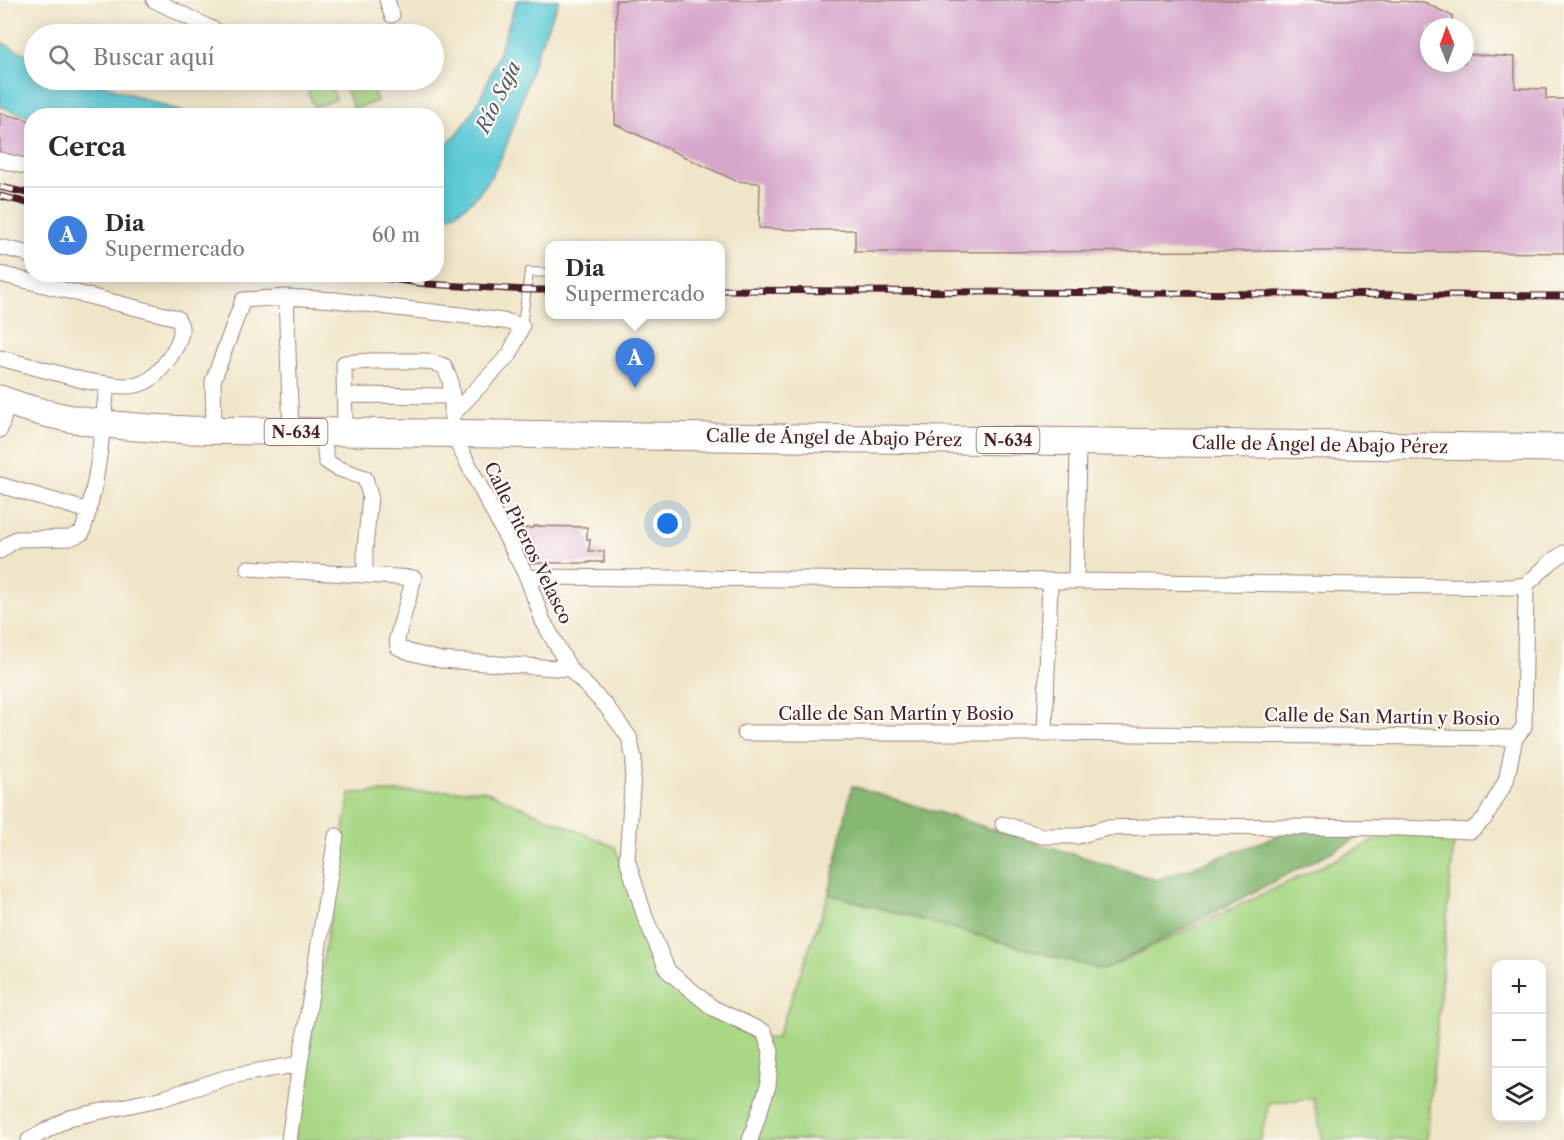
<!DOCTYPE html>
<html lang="es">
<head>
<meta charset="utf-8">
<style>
	:root { --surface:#fff; --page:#f2f2f3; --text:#2b2b33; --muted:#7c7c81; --line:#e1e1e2; --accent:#ea580c }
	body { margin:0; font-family:"Libre Caslon Text",serif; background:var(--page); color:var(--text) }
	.controls { position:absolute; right:18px; bottom:18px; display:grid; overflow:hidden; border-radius:12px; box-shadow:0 3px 15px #0003 }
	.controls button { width:54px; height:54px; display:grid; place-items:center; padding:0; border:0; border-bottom:2px solid var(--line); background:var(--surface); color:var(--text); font:30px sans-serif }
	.compass { position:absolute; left:1420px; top:18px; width:54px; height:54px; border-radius:50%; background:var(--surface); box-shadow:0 3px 15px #0003; rotate:359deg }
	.you { position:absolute; left:668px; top:524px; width:21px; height:21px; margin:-15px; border:4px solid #fff; border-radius:50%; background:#1a73e8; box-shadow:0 0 0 9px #1a73e833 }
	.badge { display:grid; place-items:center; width:39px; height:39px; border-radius:50%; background:var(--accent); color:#fff; font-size:20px; font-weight:700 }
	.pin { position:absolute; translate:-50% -50px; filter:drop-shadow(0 2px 3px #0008) }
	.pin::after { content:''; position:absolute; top:32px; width:21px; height:18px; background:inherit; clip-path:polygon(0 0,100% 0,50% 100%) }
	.popup { position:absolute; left:545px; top:241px; width:180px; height:78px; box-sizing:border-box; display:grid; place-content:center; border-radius:12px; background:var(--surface); filter:drop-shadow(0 2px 4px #0005); font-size:20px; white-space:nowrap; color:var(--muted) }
	.popup b { font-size:22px; color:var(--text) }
	.popup::after { content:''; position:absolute; left:50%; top:100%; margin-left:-12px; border:12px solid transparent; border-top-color:var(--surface) }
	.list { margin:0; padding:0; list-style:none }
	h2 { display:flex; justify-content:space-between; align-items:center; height:78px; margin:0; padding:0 24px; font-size:26px }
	h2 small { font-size:20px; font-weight:400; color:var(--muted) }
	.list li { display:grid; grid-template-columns:39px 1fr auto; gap:18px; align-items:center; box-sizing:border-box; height:96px; padding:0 24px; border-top:2px solid var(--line) }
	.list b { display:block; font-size:22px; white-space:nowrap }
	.list p { margin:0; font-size:20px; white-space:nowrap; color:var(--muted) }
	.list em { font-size:20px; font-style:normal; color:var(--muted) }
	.icon { flex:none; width:33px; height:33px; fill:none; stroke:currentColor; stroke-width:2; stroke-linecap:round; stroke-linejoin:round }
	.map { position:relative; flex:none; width:1564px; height:1140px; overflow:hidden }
	.search { position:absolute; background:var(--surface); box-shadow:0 3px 15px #0003; left:24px; top:24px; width:420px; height:66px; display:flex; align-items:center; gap:15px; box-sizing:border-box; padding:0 21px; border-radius:33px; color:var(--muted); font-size:22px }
	.panel { position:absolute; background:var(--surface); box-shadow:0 3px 15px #0003; left:24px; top:108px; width:420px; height:174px; border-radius:24px }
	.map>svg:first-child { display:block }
	.green { fill:#a8d785; stroke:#797b58; stroke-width:1.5 }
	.forest { fill:#86b872; stroke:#686c4e; stroke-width:1.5 }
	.water { fill:#5ecad6; stroke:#547480; stroke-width:1.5 }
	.building { fill:#d6a6cb }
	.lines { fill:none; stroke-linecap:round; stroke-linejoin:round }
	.lane-casing { stroke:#9c827a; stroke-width:10 }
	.street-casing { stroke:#9c827a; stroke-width:17 }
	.highway-casing { stroke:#9c827a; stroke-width:29 }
	.lane { stroke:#fff; stroke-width:8 }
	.street { stroke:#fff; stroke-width:15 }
	.highway { stroke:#fff; stroke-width:27 }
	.rail-casing { stroke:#4a1f2b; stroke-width:7 }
	.rail { stroke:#fdfcf7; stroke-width:4.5; stroke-dasharray:14; stroke-linecap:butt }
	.labels { text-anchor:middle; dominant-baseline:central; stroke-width:4.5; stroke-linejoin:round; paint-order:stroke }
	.shield { fill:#fdfcf7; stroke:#806168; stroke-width:1.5 }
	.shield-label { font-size:16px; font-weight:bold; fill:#4a1f2b }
	.street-label { font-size:18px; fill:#4a1f2b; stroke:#fdfcf7 }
	.water-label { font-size:20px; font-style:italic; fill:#515b67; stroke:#fdfcf7 }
</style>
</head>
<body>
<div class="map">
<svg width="1564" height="1140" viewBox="0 0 1564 1140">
	<rect width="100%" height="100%" fill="#fdfcf7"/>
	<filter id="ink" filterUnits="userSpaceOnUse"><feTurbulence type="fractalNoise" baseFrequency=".0167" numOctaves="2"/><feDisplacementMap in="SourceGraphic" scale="12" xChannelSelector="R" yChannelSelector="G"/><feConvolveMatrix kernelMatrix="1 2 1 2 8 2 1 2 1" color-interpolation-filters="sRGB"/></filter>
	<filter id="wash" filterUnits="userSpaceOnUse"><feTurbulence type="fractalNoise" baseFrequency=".008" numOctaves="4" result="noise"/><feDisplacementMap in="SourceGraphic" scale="24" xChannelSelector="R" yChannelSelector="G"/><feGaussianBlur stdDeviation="1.35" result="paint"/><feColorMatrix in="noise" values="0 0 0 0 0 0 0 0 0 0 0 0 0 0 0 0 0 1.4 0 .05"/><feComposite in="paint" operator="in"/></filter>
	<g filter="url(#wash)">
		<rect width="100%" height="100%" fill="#efe5c8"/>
		<!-- green -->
		<path class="green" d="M304,80h25l7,19 -22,8z
			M342,80h27l8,21 -23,8z
			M483,790l132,57 23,68 28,66 49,37 39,19 23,1 52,-144 274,76 299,-142 53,2 -28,310h-104l-10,-42 -44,5 -9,37h-966l56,-347z"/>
		<!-- forest -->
		<path class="forest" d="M852,786l305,94 132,-48 88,-4 -274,142 -274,-76z"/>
		<!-- water -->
		<path class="water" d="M517,0h42c-9,21 -19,42 -26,64 -14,43 -29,110 -65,140 -9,8 -20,13 -31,18v-70c44,-29 63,-104 80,-152z
			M0,42l34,16v22h55l102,35 -159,1 -1,2 -31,-12z"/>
		<g id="blocks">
			<!-- building -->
			<path class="building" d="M616,0h775v1l33,1 28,14 1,11h-24v36h36v-9l50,3v31l31,1v10h18v154l-225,-2 -484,1v-22h-58l-38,-2 1,-45 -24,-2 -121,-57z
				M0,113l32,8v44l-32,-7z
				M534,526l53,1v12h3l-1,12h15v11h-15v1h-58l1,-5h-7v-30h9z"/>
		</g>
	</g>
	<g filter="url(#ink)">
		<use href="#blocks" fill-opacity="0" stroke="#9c827a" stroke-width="1.5"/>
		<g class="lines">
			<defs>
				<path id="lane" d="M522,326l7,-54 21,1"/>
				<path id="street" d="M154,0l68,34
					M387,0l5,15
					M0,160l32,8
					M0,247l26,6 6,5
					M0,274l177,44c1,3 4,6 4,9 2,16 -22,49 -36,55 -12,6 -26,4 -38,2
					M286,297l50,3 61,8 63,7 49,7 13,4 -12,28 -58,61
					M0,358l86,23 21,3c-5,50 -9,101 -25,149l-12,5 -54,1 -16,12
					M344,395l108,1
					M0,430l8,-28
					M214,431l-1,-50 30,-81 43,-3 5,135
					M323,432l3,29 11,7 28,10 5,18 -5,53v25
					M345,432l-1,-69 27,-2h55l18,5 6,14 2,16v37l75,144 16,44 27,48 36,37 23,31 5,22 -7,100 18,58 23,54 45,37 51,24 7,19 -3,35 -18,54
					M0,485l89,26
					M248,568l166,10 -17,60 1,9 11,5 32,8 129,9
					M527,577l549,4 436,6 14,-2
					M1076,581l2,-140
					M1526,585l26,-24 12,-8
					M745,733h300l470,5 -9,43 -21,37 -14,13 -69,-3 -212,-2 -84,2 -28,8h-36l-39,-12
					M1045,733l5,-152
					M1515,738l9,-11 2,-142
					M300,1064l36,-228
					M29,1140l40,-22 95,-20 67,-22 69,-12 -11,76"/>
				<path id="highway" d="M0,399c63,24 122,28 188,31l1376,18"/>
			</defs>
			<!-- lane casing -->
			<use href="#lane" class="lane-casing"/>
			<!-- street casing -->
			<use href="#street" class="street-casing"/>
			<!-- highway casing -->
			<use href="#highway" class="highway-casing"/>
			<!-- lane -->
			<use href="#lane" class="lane"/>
			<!-- street -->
			<use href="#street" class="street"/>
			<!-- highway -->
			<use href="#highway" class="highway"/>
			<defs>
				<path id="rail" d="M0,187l32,7
					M0,196l32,8
					M355,274l72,10 100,6h23
					M720,290l844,6"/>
			</defs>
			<!-- rail casing -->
			<use href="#rail" class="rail-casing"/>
			<!-- rail -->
			<use href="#rail" class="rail"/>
		</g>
	</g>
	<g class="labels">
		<!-- shield labels -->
		<g class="shield">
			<rect x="264.5" y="419" width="63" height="26" rx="4.5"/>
			<rect x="976.5" y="427" width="63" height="26" rx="4.5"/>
		</g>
		<g class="shield-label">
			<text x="296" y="432">N-634</text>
			<text x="1008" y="440">N-634</text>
		</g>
		<!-- street labels -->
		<g class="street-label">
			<text transform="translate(834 438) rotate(1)">Calle de Ángel de Abajo Pérez</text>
			<text transform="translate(1320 445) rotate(1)">Calle de Ángel de Abajo Pérez</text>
			<text transform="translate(528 543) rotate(64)">Calle Piteros Velasco</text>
			<text x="896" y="714">Calle de San Martín y Bosio</text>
			<text transform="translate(1382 717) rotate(1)">Calle de San Martín y Bosio</text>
		</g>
		<!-- water labels -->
		<g class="water-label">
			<text transform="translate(498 97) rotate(-64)">Río Saja</text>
		</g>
	</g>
</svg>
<div class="controls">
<button>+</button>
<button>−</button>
<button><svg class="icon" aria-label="layers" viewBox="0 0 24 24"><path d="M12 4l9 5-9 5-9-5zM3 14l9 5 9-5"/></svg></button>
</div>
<svg class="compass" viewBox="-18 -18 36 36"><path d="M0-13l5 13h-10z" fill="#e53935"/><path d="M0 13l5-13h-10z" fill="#7c7c81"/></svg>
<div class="you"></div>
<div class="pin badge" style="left:635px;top:388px;background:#3f7fe0">A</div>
<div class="popup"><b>Dia</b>Supermercado</div>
<div class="search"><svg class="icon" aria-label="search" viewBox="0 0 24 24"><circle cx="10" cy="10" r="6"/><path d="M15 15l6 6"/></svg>Buscar aquí</div>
<section class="panel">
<h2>Cerca<small></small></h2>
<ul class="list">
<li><span class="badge" style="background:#3f7fe0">A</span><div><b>Dia</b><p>Supermercado</p></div><em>60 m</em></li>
</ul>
</section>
</div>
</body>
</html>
